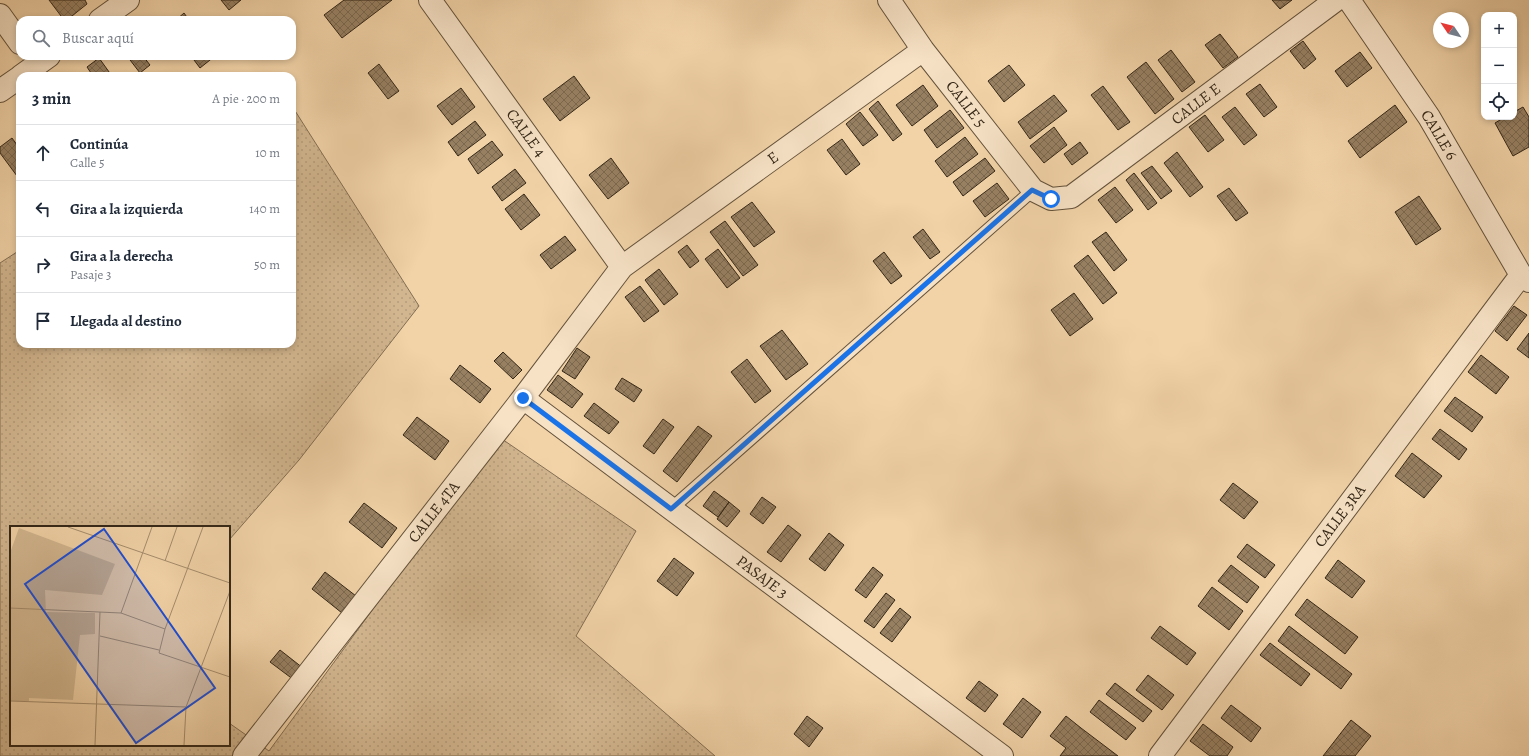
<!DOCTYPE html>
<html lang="es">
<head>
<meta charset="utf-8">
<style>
	:root { --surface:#fff; --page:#f2f2f3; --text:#1f2937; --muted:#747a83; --line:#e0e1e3 }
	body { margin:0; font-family:Alegreya,serif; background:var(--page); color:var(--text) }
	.controls { position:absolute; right:12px; top:12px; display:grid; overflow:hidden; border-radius:8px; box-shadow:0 2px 6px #0003 }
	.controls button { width:36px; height:36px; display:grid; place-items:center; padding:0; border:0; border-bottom:1px solid var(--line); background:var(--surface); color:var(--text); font:20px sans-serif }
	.compass { position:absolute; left:1433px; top:12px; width:36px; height:36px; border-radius:50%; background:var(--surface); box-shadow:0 2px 6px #0003; rotate:305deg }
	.stop { position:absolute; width:12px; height:12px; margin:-9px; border:3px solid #1a73e8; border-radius:50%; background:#fff }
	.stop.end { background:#1a73e8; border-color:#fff; box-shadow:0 1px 4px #0008 }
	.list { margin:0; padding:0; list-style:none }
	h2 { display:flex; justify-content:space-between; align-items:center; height:52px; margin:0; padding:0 16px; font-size:17px }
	h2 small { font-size:13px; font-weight:400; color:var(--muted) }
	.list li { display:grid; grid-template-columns:26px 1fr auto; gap:12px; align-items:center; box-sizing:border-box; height:56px; padding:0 16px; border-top:1px solid var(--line) }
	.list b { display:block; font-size:15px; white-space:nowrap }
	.list p { margin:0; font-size:13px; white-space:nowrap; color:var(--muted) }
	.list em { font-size:13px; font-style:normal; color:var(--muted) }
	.icon { flex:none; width:22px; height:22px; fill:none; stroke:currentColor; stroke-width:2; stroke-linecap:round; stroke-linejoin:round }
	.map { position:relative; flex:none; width:1529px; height:756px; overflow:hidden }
	.search { position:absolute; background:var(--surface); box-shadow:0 2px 6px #0003; left:16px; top:16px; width:280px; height:44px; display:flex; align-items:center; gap:10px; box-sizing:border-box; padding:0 14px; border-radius:12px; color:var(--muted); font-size:15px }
	.panel { position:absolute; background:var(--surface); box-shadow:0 2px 6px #0003; left:16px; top:72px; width:280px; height:276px; border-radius:12px }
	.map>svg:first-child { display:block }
	.grass { fill:url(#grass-dots); stroke:#836e53 }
	.building { fill:url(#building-cross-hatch); stroke:#342717 }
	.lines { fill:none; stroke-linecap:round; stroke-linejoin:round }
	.lane-casing { stroke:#64523b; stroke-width:14 }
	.street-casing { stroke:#64523b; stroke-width:24 }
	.lane { stroke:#f7e2c6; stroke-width:12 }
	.street { stroke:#f7e2c6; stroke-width:22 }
	.route { stroke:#1a73e8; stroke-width:5 }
	.labels { text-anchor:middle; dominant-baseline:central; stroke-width:3; stroke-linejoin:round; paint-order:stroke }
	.street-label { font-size:16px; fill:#342717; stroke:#f7e2c6 }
	.inset-road { fill:none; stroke:#a68e6e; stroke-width:1 }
	.view { fill:#1d4ed8; fill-opacity:0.15; stroke:#1d4ed8; stroke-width:2 }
	.inset-edge { fill:none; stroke:#342717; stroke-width:2 }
</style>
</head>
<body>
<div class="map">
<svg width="1529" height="756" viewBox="0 0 1529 756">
	<defs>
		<pattern id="grass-dots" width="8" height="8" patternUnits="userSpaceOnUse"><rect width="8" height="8" fill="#d2b68f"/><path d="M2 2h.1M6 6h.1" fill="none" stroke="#b59c7b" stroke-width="1.8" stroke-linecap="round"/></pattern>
		<pattern id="building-cross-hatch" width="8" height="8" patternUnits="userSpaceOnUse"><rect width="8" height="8" fill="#978062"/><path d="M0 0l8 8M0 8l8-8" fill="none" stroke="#7c6950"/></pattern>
	</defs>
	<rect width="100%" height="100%" fill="#f2d3a8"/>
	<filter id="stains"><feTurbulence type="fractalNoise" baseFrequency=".005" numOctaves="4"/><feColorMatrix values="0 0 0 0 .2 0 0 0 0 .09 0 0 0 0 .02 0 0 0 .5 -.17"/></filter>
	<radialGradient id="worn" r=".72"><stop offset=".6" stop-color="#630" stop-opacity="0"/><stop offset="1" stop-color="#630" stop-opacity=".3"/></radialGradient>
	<!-- grass -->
	<path class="grass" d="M292,106l127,200 -120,154 -70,80v-13h-218v218h218v-22l40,28 230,-314 137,94 -60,105 139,120h-715v-493l20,-13v94h272z"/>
	<!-- building -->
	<path class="building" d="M49,0h36l2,4 -20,16h-3z
		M221,0h20l-12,10z
		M344,0h48l-50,38 -18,-23z
		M1272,0h20l-12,9z
		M184,13l5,7h-13z
		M1220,34l18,23 -15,11 -18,-23z
		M1303,41l13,18 -12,10 -14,-18z
		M1171,50l24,32 -13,10 -24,-32z
		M1360,52l12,16 -25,19 -12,-16z
		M127,56h16l7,9 -10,8z
		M191,56h24l-15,12z
		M99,58l13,18h-19l-6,-9z
		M1146,62l28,37 -19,15 -28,-37z
		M379,64l20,27 -11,8 -20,-26z
		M1009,65l16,20 -21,17 -16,-21z
		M574,76l16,22 -30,23 -17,-22z
		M1260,84l17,23 -13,10 -18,-23z
		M923,85l15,21 -26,20 -16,-21z
		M1103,86l27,36 -12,8 -27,-35z
		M461,88l14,19 -23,18 -15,-19z
		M1054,95l13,16 -37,28 -12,-17z
		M878,101l24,33 -9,7 -24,-32z
		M1395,105l12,17 -47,36 -12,-17z
		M1235,107l22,28 -13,10 -22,-28z
		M1523,107l6,10v30l-16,9 -18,-33 10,-6h9v-5z
		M950,110l14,18 -27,20 -13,-18z
		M860,112l18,23 -15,11 -17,-22z
		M1205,115l19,25 -16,12 -19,-25z
		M475,121l11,14 -28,21 -10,-14z
		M1054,127l13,18 -23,18 -14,-17z
		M965,137l13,17 -31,23 -12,-16z
		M12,138l8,11v25l-3,2 -17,-23v-6z
		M842,139l18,25 -14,11 -19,-25z
		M492,141l11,14 -25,19 -10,-15z
		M1080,142l8,11 -16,12 -8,-11z
		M1177,152l26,35 -13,10 -26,-34z
		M611,158l18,25 -21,16 -19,-24z
		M985,158l10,13 -32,25 -10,-14z
		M1152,166l20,25 -11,8 -20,-26z
		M515,169l11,14 -24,18 -10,-14z
		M1134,173l23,30 -9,7 -22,-30z
		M997,183l12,16 -24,18 -12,-16z
		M1115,187l18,23 -17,13 -18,-23z
		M1229,188l19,25 -12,8 -19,-25z
		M524,194l16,21 -19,15 -16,-21z
		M1419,196l22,33 -25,16 -21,-33z
		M752,202l23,30 -21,15 -23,-30z
		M725,221l33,44 -15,11 -33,-44z
		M923,229l17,23 -10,7 -17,-22z
		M1106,232l21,28 -13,11 -22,-29z
		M565,236l11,14 -25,19 -11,-14z
		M687,245l12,16 -9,7 -12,-16z
		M718,249l22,29 -13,10 -22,-29z
		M884,252l18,24 -11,8 -18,-23z
		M1088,255l29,38 -14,11 -29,-38z
		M659,269l19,25 -14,11 -19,-25z
		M640,286l19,25 -15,11 -19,-25z
		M1074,293l19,26 -23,17 -19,-26z
		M1514,306l13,9 -20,26 -12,-10z
		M782,330l26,34 -22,16 -26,-34z
		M1529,333v25l-12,-9z
		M577,348l13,9 -15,22 -13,-8z
		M503,352l19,18 -9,9 -19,-18z
		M1481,355l28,22 -13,17 -28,-22z
		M747,359l24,32 -16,12 -24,-31z
		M460,365l31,24 -11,14 -30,-24z
		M558,375l25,19 -11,14 -25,-18z
		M622,378l20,12 -8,12 -19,-13z
		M1455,397l28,20 -11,15 -28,-21z
		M594,403l25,19 -10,12 -25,-18z
		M417,417l32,24 -14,19 -32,-25z
		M663,419l11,8 -20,27 -11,-8z
		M698,426l14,10 -35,46 -14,-11z
		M1440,429l27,20 -8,11 -27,-21z
		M1412,453l30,23 -18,22 -29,-22z
		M1233,483l25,19 -14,17 -24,-19z
		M714,491l15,11 -11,15 -15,-11z
		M762,497l14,10 -13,17 -13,-10z
		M729,502l11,9 -13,16 -10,-8z
		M364,503l33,25 -15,20 -33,-26z
		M788,525l13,10 -20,27 -14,-10z
		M829,533l15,12 -19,26 -16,-12z
		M1247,544l28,21 -10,13 -28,-21z
		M674,558l20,15 -17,23 -20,-15z
		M1338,560l27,21 -13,17 -27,-20z
		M1231,565l28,22 -12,16 -29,-22z
		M873,567l10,8 -17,23 -11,-8z
		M325,572l31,24 -14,17 -30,-24z
		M1212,587l31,24 -14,19 -31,-24z
		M886,593l9,7 -21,28 -10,-7z
		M1307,599l51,38 -13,17 -50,-39z
		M900,608l11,9 -19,25 -12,-9z
		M1160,626l36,27 -9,12 -36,-27z
		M1289,626l63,48 -11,15 -63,-48z
		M1270,643l40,31 -9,12 -41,-31z
		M280,650l23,18 -9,12 -24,-18z
		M1148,675l26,20 -12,15 -26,-20z
		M979,681l19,14 -13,17 -19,-14z
		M1115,683l37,28 -9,11 -37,-28z
		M1023,698l18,14 -19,26 -19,-14z
		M1099,700l37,28 -10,12 -36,-28z
		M1231,705l30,23 -10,14 -30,-24z
		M807,716l16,12 -14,19 -15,-13z
		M1066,716l15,12 37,28h-58l6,-8 -16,-12z
		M1351,720l20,16 -16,20h-32z
		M1203,724l30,23 -6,9h-17l-20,-15z"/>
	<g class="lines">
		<defs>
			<path id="lane" d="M671,509l362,-319"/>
			<path id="street" d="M430,0l192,267
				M889,0l34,50 110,140 18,9 20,-2 265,-197
				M1349,0l80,117 92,158 8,6
				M0,15l20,28
				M100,20l28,-20
				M21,76l28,-20
				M0,91l20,-14
				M523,398l479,358
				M244,756l279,-358 99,-131 301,-217
				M1160,756l361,-481"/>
		</defs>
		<!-- lane casing -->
		<use href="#lane" class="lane-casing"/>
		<!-- street casing -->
		<use href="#street" class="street-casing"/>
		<!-- lane -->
		<use href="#lane" class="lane"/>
		<!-- street -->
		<use href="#street" class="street"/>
	</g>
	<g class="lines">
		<!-- route -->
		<path class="route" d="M523,398l148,111 361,-319 19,9"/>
	</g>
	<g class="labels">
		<!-- street labels -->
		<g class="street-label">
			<text transform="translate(966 104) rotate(52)">CALLE 5</text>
			<text transform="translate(1196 104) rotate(-37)">CALLE E</text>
			<text transform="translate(526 133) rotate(54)">CALLE 4</text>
			<text transform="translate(1439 135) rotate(59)">CALLE 6</text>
			<text transform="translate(773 158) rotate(-36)">E</text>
			<text transform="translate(434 512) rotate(-52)">CALLE 4TA</text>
			<text transform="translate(1340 516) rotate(-53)">CALLE 3RA</text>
			<text transform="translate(762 577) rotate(37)">PASAJE 3</text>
		</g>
	</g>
	<!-- overview -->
	<g transform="translate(10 526)">
		<rect width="220" height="220" fill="#f2d3a8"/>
		<path d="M9,2l96,36 -13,31 -57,-5 1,22 49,1v21l-15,1 -7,65 -44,-2v3h-19v-148z" fill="#d2b68f"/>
		<path class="inset-road" d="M58,1l162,56M193,1l-38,102 -6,24 71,24M155,35l12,-34M0,82l111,5 44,16M111,87l31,-86M90,110l59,14M0,175l176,6M85,219l5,-133M174,219l2,-38 44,-116"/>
		<path class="view" d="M94,3l111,159 -79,55 -111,-159z"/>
		<rect width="220" height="220" class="inset-edge"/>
	</g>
	<rect width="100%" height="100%" filter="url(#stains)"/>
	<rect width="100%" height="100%" fill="url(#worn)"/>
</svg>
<div class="controls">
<button>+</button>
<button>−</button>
<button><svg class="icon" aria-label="locate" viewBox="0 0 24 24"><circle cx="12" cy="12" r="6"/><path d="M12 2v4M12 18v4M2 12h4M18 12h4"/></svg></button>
</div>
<svg class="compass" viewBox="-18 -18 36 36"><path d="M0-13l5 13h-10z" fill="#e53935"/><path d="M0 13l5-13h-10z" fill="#747a83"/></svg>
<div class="stop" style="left:1051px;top:199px"></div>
<div class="stop end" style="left:523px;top:398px"></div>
<div class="search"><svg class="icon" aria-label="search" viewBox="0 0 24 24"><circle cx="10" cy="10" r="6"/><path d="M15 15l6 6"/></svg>Buscar aquí</div>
<section class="panel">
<h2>3 min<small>A pie · 200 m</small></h2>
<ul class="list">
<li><svg class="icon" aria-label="ahead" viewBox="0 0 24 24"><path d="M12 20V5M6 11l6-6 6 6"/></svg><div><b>Continúa</b><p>Calle 5</p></div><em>10 m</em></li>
<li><svg class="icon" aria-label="left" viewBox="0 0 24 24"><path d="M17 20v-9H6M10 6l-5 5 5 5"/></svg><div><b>Gira a la izquierda</b></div><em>140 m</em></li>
<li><svg class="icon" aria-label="right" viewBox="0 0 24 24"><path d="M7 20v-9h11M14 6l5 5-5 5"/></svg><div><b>Gira a la derecha</b><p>Pasaje 3</p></div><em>50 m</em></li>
<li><svg class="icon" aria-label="arrive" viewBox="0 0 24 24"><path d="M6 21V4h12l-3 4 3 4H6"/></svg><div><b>Llegada al destino</b></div></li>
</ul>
</section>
</div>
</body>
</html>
